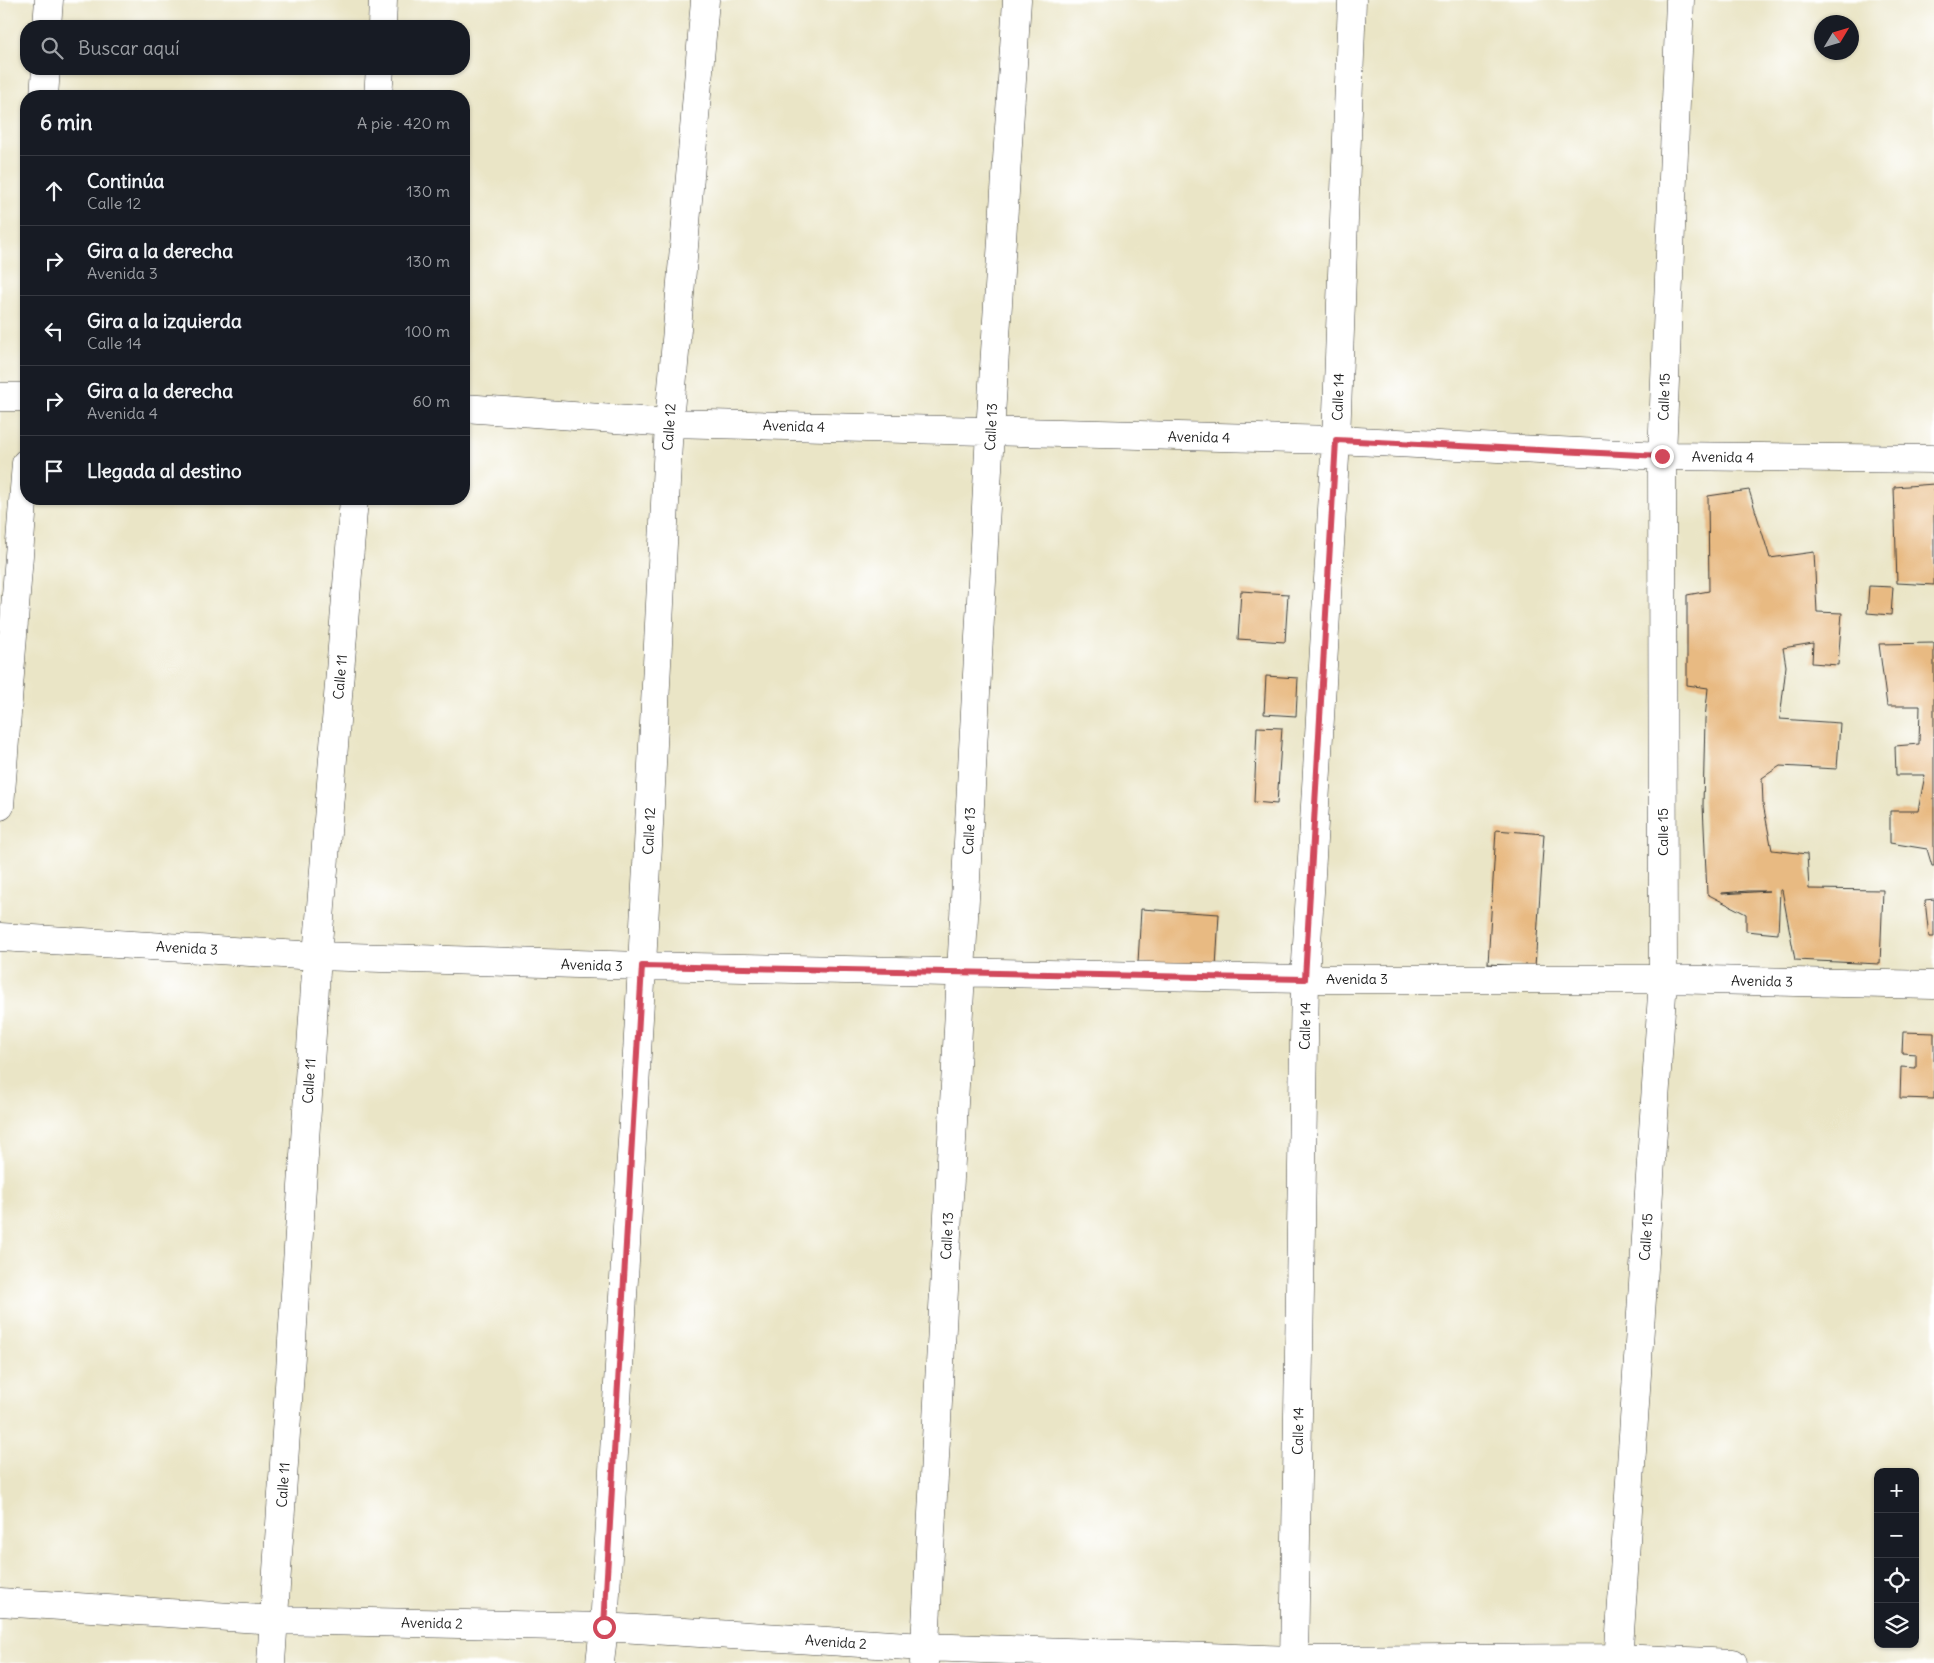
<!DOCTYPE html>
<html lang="es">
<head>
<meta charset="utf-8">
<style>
	:root { --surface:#171b24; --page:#242831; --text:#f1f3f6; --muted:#9ea1a6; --line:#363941 }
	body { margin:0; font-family:Delius,sans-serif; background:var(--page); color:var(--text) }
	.controls { position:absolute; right:15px; bottom:15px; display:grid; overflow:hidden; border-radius:10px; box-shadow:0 1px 4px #0004 }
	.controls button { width:45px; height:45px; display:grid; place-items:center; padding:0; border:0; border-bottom:1px solid var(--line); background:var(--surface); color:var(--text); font:25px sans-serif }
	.compass { position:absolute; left:1814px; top:15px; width:45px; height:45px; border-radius:50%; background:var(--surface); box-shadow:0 1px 4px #0004; rotate:52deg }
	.stop { position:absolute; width:15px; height:15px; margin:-11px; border:4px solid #d1495b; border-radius:50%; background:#fff }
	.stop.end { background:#d1495b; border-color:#fff; box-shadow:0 1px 5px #0008 }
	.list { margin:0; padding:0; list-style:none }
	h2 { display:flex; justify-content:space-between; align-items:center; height:65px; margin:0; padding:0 20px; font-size:21px }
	h2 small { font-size:16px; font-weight:400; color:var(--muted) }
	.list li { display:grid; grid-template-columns:32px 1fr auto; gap:15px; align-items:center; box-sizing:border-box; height:70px; padding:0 20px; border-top:1px solid var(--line) }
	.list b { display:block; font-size:19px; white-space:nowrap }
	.list p { margin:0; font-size:16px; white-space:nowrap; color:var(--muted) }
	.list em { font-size:16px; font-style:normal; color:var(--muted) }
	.icon { flex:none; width:28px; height:28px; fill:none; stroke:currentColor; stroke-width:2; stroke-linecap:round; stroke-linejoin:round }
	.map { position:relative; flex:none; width:1934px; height:1663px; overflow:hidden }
	.search { position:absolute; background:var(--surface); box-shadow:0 1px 4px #0004; left:20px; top:20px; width:450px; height:55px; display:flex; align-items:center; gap:12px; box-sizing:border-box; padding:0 18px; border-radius:20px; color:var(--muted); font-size:19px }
	.panel { position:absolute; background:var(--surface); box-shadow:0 1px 4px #0004; left:20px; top:90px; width:450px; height:415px; border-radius:20px }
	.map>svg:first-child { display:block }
	.building { fill:#e8ba82; fill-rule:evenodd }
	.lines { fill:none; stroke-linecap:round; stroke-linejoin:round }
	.street-casing { stroke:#3b3a36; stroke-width:29 }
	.street { stroke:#fff; stroke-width:28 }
	.route { stroke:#d1495b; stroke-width:6 }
	.labels { text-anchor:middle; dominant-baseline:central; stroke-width:4; stroke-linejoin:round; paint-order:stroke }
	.street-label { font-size:14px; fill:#1c1c1c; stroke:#fff }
</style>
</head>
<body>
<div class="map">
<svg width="1934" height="1663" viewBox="0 0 1934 1663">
	<rect width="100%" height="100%" fill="#fff"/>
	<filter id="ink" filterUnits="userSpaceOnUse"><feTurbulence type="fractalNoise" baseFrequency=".02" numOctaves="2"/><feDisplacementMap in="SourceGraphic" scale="10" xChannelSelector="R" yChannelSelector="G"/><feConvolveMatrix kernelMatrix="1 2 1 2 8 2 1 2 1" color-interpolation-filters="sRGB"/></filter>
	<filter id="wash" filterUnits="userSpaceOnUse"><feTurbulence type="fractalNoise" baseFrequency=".0096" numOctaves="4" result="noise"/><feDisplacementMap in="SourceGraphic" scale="20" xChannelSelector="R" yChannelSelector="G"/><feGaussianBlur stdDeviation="1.12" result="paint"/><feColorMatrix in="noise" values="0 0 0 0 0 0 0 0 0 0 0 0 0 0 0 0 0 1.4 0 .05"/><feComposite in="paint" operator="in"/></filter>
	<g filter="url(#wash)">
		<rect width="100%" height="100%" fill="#eae5c6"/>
		<g id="blocks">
			<!-- building -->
			<path class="building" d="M1934,484v101l-37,-2 -3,-96z
				M1749,490l21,68 44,-6 3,60 25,1 -4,52 -26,-2 1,-20 -30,5 3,18 -6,53 60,4 -3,46 -57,-3 -18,12 1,26 9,46 35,4 2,35 74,1 -3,74 -85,-4 -13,-70h-2l-2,44 -32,-3v-17l-39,-20 -4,-89 2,-86 3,-31 -21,-3v-90l22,-4 -1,-95zM1748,891h21l-47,3v-1z
				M1869,586l24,1 -2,28 -24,-2z
				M1241,591l47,3 -3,48 -47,-3z
				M1934,643v223h-2l-5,-17 -37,-6v-32h28l7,-36h-29l-1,-29 24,-2 1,-38h-33l-8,-62z
				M1266,676l32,2 -2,38 -32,-2z
				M1257,727l25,1 -5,76 -23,-2z
				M1496,830l48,4 -9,133 -47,-3z
				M1934,899v38h-5l-4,-37z
				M1141,909l78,5 -3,54 -78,-5z
				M1903,1032l31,1v66l-34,-1 1,-31 15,1v-14l-14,-1z"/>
		</g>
	</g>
	<g filter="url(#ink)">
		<use href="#blocks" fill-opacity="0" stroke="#3b3a36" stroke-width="1"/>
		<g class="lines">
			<defs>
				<path id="street" d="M47,26l2,-26
					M382,26l1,-26
					M44,96l2,-27
					M378,96l2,-27
					M0,397h26
					M464,408l205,15 667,17 326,16 272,3
					M0,806l26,-343
					M0,937l317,19 325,10 663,13h358l271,6
					M0,1602l275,18 329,7 320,20 370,13 324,-2 115,5
					M271,1663l46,-707 37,-457
					M600,1663l4,-36 38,-661 27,-543 36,-423
					M924,1663l66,-1231 27,-432
					M1294,1663l11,-684 31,-539 16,-440
					M1618,1663l45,-684 -1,-523 18,-456"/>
			</defs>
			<!-- street casing -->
			<use href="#street" class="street-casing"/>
			<!-- street -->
			<use href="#street" class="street"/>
		</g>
	</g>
	<g class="lines" filter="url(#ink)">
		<!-- route -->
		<path class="route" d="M604,1627l38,-661 663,13 31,-539 326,16"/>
	</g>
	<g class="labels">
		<!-- street labels -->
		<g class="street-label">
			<text transform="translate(1338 397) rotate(-88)">Calle 14</text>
			<text transform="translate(1664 397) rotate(-88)">Calle 15</text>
			<text transform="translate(794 426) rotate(2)">Avenida 4</text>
			<text transform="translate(669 427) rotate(-86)">Calle 12</text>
			<text transform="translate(991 427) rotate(-87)">Calle 13</text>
			<text transform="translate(1199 437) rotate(1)">Avenida 4</text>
			<text transform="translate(1723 457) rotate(1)">Avenida 4</text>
			<text transform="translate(340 677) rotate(-85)">Calle 11</text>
			<text transform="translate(649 831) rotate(-87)">Calle 12</text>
			<text transform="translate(969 831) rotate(-87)">Calle 13</text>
			<text transform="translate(1663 832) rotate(-90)">Calle 15</text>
			<text transform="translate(187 948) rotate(3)">Avenida 3</text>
			<text transform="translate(592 965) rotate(2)">Avenida 3</text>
			<text x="1357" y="979">Avenida 3</text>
			<text transform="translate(1762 981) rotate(1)">Avenida 3</text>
			<text transform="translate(1305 1026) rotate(-89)">Calle 14</text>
			<text transform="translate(309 1081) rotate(-86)">Calle 11</text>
			<text transform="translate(947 1236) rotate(-87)">Calle 13</text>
			<text transform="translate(1646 1237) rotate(-86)">Calle 15</text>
			<text transform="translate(1298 1431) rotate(-89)">Calle 14</text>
			<text transform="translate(283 1485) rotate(-86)">Calle 11</text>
			<text transform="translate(432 1623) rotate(1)">Avenida 2</text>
			<text transform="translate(836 1642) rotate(4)">Avenida 2</text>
		</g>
	</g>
</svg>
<div class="controls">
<button>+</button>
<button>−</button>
<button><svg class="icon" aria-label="locate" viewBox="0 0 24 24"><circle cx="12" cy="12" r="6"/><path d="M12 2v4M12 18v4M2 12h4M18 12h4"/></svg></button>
<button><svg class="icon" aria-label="layers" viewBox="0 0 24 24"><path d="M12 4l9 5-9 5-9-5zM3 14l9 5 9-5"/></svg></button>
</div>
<svg class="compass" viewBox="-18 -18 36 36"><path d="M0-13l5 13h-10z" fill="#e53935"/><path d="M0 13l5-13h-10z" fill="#9ea1a6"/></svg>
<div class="stop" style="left:604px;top:1627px"></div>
<div class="stop end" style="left:1662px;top:456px"></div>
<div class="search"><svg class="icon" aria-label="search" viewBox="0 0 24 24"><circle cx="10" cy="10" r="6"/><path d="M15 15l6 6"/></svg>Buscar aquí</div>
<section class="panel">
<h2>6 min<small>A pie · 420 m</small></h2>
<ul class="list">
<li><svg class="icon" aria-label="ahead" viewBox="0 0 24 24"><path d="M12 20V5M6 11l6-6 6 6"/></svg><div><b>Continúa</b><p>Calle 12</p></div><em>130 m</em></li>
<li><svg class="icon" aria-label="right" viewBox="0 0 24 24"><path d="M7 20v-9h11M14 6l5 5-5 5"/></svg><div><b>Gira a la derecha</b><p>Avenida 3</p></div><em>130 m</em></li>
<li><svg class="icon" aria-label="left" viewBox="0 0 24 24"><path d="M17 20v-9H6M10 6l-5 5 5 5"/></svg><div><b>Gira a la izquierda</b><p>Calle 14</p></div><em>100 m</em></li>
<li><svg class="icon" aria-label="right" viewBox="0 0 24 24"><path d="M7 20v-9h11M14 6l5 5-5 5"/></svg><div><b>Gira a la derecha</b><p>Avenida 4</p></div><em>60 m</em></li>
<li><svg class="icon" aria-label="arrive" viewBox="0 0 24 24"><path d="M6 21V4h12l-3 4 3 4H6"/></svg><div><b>Llegada al destino</b></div></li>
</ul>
</section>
</div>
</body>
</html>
